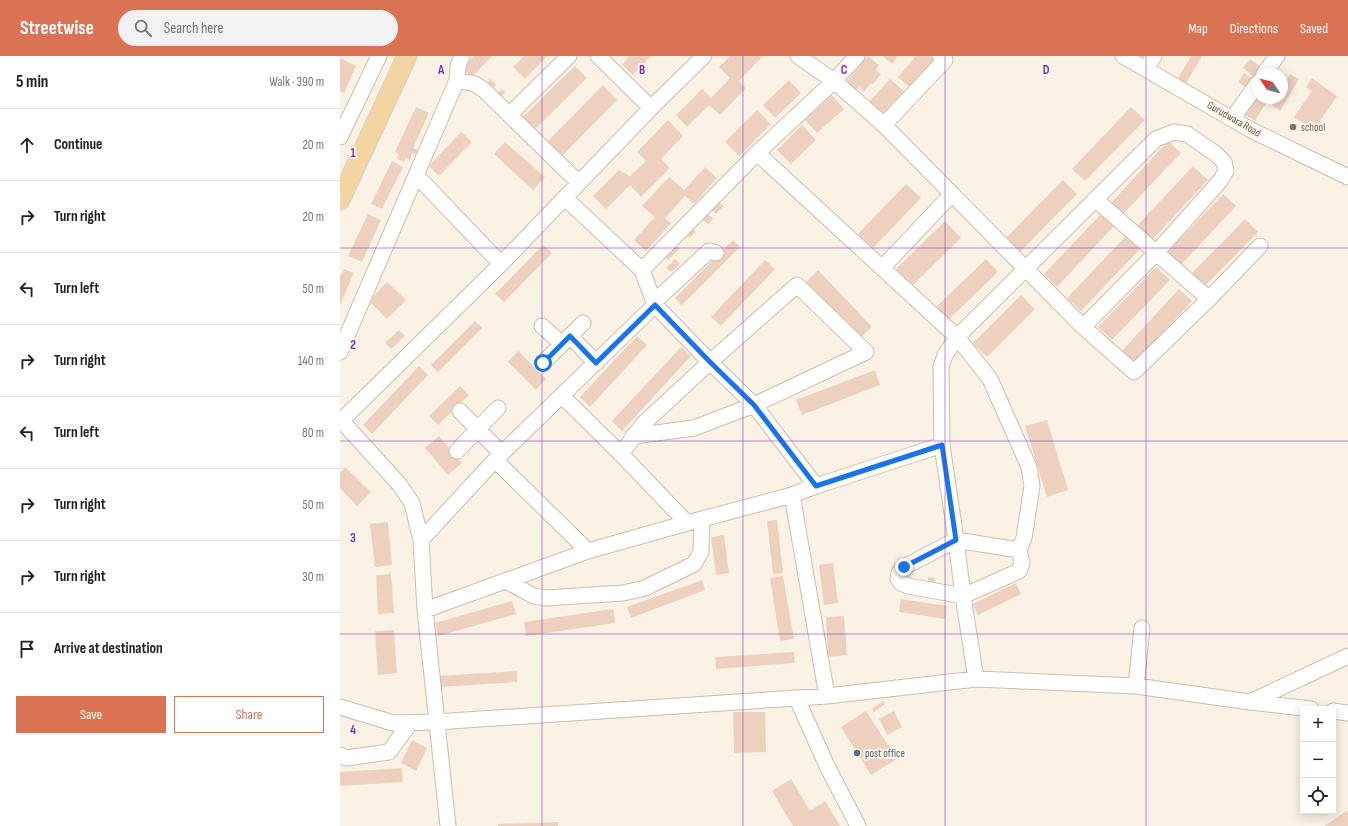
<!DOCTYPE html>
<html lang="en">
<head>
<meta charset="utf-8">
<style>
	:root { --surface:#fff; --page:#f2f2f2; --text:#202124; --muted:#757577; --line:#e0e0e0; --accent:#da7254 }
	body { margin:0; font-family:"Sofia Sans Condensed",sans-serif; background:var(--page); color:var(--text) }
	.controls { position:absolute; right:12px; bottom:12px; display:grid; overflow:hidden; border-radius:0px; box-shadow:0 2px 10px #0003 }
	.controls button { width:36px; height:36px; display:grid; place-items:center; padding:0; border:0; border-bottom:1px solid var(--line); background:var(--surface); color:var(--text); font:20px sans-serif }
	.compass { position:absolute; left:912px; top:12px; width:36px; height:36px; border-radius:50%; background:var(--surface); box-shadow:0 2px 10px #0003; rotate:305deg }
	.stop { position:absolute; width:12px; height:12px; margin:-9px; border:3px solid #1a73e8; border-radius:50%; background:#fff }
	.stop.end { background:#1a73e8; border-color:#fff; box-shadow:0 1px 4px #0008 }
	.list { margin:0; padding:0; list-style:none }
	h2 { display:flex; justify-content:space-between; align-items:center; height:52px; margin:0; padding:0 16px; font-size:17px }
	h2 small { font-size:13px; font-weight:400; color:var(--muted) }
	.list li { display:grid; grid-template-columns:26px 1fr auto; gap:12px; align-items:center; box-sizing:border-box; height:72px; padding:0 16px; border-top:1px solid var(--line) }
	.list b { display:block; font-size:15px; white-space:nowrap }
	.list em { font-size:13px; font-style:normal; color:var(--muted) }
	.actions { display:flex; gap:8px; padding:12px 16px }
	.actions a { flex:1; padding:9px 0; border:1px solid var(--accent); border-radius:0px; text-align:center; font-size:14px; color:var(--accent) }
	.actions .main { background:var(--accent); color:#fff }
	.icon { flex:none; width:22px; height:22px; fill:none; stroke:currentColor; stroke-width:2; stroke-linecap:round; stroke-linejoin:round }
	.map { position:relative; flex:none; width:1008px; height:770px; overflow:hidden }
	header { display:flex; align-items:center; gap:24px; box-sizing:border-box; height:56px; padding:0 20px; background:var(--accent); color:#fff }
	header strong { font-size:19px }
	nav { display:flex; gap:22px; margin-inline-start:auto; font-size:14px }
	.search { width:280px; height:36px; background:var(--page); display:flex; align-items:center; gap:10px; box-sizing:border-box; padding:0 14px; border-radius:22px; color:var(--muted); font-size:15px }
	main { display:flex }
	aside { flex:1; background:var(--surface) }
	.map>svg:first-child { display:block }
	.building { fill:#edd1be }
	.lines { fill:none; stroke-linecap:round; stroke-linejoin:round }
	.minor-casing { stroke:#cdbcaf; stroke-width:17 }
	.major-casing { stroke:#d7d1cd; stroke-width:21 }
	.minor { stroke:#fff; stroke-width:15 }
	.major { stroke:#f3d5a2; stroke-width:19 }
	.route { stroke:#1a73e8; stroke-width:5 }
	.grid { fill:none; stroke:#7b2cbf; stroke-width:1; stroke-opacity:0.55 }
	.education-dot { fill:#8d6e63; stroke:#fdf6ea; stroke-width:1.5 }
	.service-dot { fill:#5c6f8a; stroke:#fdf6ea; stroke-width:1.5 }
	.labels { text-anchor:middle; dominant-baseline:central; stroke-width:4; stroke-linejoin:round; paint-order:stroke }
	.street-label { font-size:11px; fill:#70594c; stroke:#fdf6ea }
	.education-label { font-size:11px; fill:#785e54; stroke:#fdf6ea; text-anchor:start }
	.service-label { font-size:11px; fill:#4e5e75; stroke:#fdf6ea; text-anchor:start }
	.grid-label { font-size:13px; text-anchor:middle; font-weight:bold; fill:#7b2cbf; stroke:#fdf6ea; stroke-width:4; stroke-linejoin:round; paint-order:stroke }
</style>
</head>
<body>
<header>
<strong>Streetwise</strong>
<div class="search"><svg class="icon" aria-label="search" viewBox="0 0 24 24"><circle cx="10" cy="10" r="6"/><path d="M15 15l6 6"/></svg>Search here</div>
<nav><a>Map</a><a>Directions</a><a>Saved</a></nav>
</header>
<main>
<aside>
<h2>5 min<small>Walk · 390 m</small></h2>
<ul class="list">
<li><svg class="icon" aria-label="ahead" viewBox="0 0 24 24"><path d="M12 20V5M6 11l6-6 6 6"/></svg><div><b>Continue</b></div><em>20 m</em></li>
<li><svg class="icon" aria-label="right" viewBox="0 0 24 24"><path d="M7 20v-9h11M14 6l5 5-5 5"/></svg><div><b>Turn right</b></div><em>20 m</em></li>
<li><svg class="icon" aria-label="left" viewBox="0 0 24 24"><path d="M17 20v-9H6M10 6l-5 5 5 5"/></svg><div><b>Turn left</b></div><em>50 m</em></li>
<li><svg class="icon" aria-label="right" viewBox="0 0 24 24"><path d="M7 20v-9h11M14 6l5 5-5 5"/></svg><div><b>Turn right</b></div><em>140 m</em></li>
<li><svg class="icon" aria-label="left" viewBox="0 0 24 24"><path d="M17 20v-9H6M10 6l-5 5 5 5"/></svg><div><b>Turn left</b></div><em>80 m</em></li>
<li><svg class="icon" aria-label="right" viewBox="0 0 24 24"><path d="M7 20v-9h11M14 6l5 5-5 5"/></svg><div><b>Turn right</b></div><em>50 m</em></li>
<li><svg class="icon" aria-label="right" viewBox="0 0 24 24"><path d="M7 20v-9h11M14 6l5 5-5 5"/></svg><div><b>Turn right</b></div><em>30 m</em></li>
<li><svg class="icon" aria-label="arrive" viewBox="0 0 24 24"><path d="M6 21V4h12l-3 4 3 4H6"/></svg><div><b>Arrive at destination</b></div></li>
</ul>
<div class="actions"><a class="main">Save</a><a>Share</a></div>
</aside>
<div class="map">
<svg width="1008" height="770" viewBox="0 0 1008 770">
	<rect width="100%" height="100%" fill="#faf2e4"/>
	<!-- building -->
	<path class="building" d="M134,0h18l-20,21 -9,-9z
		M184,0h23l-22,23 -12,-12z
		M289,0h22l-18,19 -11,-10z
		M390,0h31l1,1 -23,24 7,7 -26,27 -11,-10 -22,22 -11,-12 26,-26 9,9 19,-20 -11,-11z
		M528,0l11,9 -3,5 5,4 -8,10 -2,-1 -7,9 -5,-5 -4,4 -10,-8z
		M543,0h15l-6,8z
		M576,0h13l6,5 -25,27 -12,-11z
		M851,0h11l-17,29 -8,-5z
		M0,2l16,8 -12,27 -4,-2z
		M910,3l11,8 -7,10 -11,-9z
		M235,10l12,12 -56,55 -12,-12z
		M904,17l9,6 -6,9 -9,-6z
		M950,18l9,5 -19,32 -8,-6 4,-7h6v-11z
		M972,22l25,18 -23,34 -20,-13 18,-26 -6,-4z
		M150,23l6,5 -5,7 -6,-5z
		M550,23l14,12 -23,24 -13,-12z
		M449,24l12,13 -26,25 -12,-13z
		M263,29l14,15 -58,59 -15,-14z
		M162,33l3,3 -6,6 -3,-3z
		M492,39l12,14 -27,24 -12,-13z
		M913,40l13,7 -11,18 -12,-7z
		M76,51l13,6 -16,35 7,3 -2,5 -6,-3 -2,7 -4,-2 -2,4 -7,-3 2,-5 -4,-2z
		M791,51l14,13 -60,61 -13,-12z
		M417,54l14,14 -32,32 -14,-14z
		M328,64l15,16 -22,23 9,9 -29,29 -11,-12 -24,24 -13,-13 26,-26 11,6 16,-15 -9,-9z
		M462,69l14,15 -25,24 -14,-14z
		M121,76l11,10 -33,34 -10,-10z
		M828,85l13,12 -58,61 -12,-11z
		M165,86l40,35 -12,13 -39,-36z
		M52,105l11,6 -21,42 -11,-5z
		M853,110l15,14 -58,62 -15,-14z
		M365,111l12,11 -23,26 -9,-8 -20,22 6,5 -25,28 -12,-11 21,-23 -13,-11 27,-29 15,13z
		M723,124l14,14 -58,59 -14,-14z
		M566,128l15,14 -48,50 -15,-14z
		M883,138l13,12 -57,61 -14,-12z
		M378,145l5,5 -7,8 -5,-5z
		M366,157l7,5 -4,6 -7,-4z
		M762,157l13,12 -58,62 -13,-13z
		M28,158l13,6 -19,42 -14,-6z
		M905,163l13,13 -54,55 -13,-13z
		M605,165l16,17 -48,47 -17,-16z
		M351,171l5,5 -7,6 -4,-5z
		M787,179l13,14 -59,62 -14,-13z
		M393,184l7,7 -58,58 -7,-7z
		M203,189l9,8 -48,49 -9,-8z
		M336,189l3,4 -11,11 -4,-4z
		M335,203l5,5 -9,8 -5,-4z
		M646,203l12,13 -50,48 -12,-13z
		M425,204l10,9 -54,57 -10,-9z
		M816,211l14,13 -58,60 -14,-13z
		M4,213l10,4 -14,32v-28z
		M478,214l54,57 -13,12 -53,-57z
		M47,226l19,18 -19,19 -18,-18z
		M839,233l13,12 -57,62 -13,-12z
		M681,239l14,14 -48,48 -14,-14z
		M135,265l7,7 -44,44 -7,-7z
		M59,274l6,6 -14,13 -6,-6z
		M297,280l10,9 -57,62 -10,-10z
		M341,291l10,9 -69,75 -10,-10z
		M178,295l28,28 -10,11 -28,-28z
		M79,310l9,9 -56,59 -9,-9z
		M535,314l5,15 -78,30 -6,-15z
		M120,330l9,9 -31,30 -9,-9z
		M707,364l21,70 -21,7 -22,-71z
		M99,380l23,27 -14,12 -23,-27z
		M5,411l26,25 -14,14 -17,-18v-15z
		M437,464l6,53 -10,1 -6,-53z
		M48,466l4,43 -17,2 -5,-43z
		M384,479l5,38 -13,2 -5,-38z
		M493,507l5,40 -14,2 -5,-40z
		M51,518l3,39 -16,1 -2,-39z
		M443,520l11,63 -14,2 -10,-63z
		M588,521l7,1 -1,7 -6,-1z
		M362,524l3,10 -74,28 -4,-11z
		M676,527l5,11 -43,21 -5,-11z
		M561,543l46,7 -2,13 -46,-7z
		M172,545l4,13 -78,22 -3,-13z
		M273,553l2,14 -89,13 -2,-14z
		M504,560l3,39 -19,2 -2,-40z
		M54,574l3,43 -19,2 -3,-44z
		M454,596l1,11 -79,6 -1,-12z
		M177,615v11l-78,5 -1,-11z
		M543,645l2,3 -11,8 -2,-3z
		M526,655l31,48 -26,16 -30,-48z
		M554,655l8,16 -15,8 -8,-16z
		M393,656h32l1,40 -32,1z
		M72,684l15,8 -11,23 -15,-8z
		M62,712l1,14 -63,4v-14z
		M451,723l19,32 15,-10 15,25h-47l-21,-35z
		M1008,754v16h-24z
		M218,766v4h-60v-2z"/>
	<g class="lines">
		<defs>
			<path id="minor" d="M258,0l53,52
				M458,0l36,25 50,44 199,202 51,45 75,-73 51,-53
				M517,0l-23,25 -77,72 200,184 33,42 39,88 3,19 -8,52 -5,12 3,13 -3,8 -56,25 13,83
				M783,0l128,74 97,47
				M806,12l8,-12
				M924,18l13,-18
				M117,24l18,4 9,6 95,93
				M169,59l60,-59
				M892,63l26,-36
				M544,69l61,-65 -5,-4
				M0,81l39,-81
				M76,119l85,89
				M225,142l77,72 115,-117
				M755,143l114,100
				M542,212l70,-74
				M314,246l55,-51 7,2
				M315,249l55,57 44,43 62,81
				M202,270l20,18
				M230,280l13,-13
				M0,296l117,-272 1,-14 4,-10
				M203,307l27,-27 26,27
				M222,340l59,58
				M120,355l42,43
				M0,363l59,65 13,19 9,37 4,70 23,216
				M1,365l160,-157 150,-156 53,-52
				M293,380l61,-8 60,-23 112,-53 -69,-67 -87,77 -67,62 -22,30 66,69
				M602,389l14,95 -52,27 -5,6 -1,6 3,4 7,3 55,10 -7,-56 63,10
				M117,395l41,-43
				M155,404l93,91
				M452,439l24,-9 126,-41 -1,-78 4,-12 12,-18 199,-198 18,-7 13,2 29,20 8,8 2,9 -6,10 -64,72 -73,74
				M81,484l74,-80 160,-155 -13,-35
				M166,525l28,15 11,2 78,-5 22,-5 49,-24 7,-12 1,-33
				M85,554l163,-59 99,-28 105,-28 35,201
				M796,630l6,-58
				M457,643l30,67 31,60
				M910,646l98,-46
				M0,651l53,16 43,-1 391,-26 149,-17 160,7 114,16 61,7
				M993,655l15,2
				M0,699l6,3 43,-6 21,-29"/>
			<path id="major" d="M0,144l67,-144"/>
		</defs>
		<!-- minor casing -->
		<use href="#minor" class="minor-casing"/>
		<!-- major casing -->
		<use href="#major" class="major-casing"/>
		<!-- minor -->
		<use href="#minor" class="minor"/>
		<!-- major -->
		<use href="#major" class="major"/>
	</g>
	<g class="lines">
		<!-- route -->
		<path class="route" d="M203,307l27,-27 26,27 59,-58 55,57 44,43 62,81 126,-41 14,95 -52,27"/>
	</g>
	<!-- grid -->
	<path class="grid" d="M202,0v770M403,0v770M605,0v770M806,0v770M0,192h1008M0,385h1008M0,578h1008"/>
	<!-- markers -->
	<circle class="education-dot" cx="953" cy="71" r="4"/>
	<circle class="service-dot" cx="517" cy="697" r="4"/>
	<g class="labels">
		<!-- street labels -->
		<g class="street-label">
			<text transform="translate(894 63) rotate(30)">Gurudwara Road</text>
		</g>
		<!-- education labels -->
		<g class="education-label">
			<text x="961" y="71">school</text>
		</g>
		<!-- service labels -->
		<g class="service-label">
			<text x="525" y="697">post office</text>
		</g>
	</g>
	<g class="grid-label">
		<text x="101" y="18">A</text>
		<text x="302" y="18">B</text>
		<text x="504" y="18">C</text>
		<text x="706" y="18">D</text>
		<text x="13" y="101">1</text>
		<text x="13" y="293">2</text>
		<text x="13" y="486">3</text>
		<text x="13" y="678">4</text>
	</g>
</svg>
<div class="controls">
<button>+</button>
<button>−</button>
<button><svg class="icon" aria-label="locate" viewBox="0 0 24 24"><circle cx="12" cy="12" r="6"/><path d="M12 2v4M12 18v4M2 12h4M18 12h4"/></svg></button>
</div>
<svg class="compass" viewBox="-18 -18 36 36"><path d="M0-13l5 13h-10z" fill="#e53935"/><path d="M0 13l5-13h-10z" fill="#757577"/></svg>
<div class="stop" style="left:203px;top:307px"></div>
<div class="stop end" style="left:564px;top:511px"></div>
</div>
</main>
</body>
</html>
